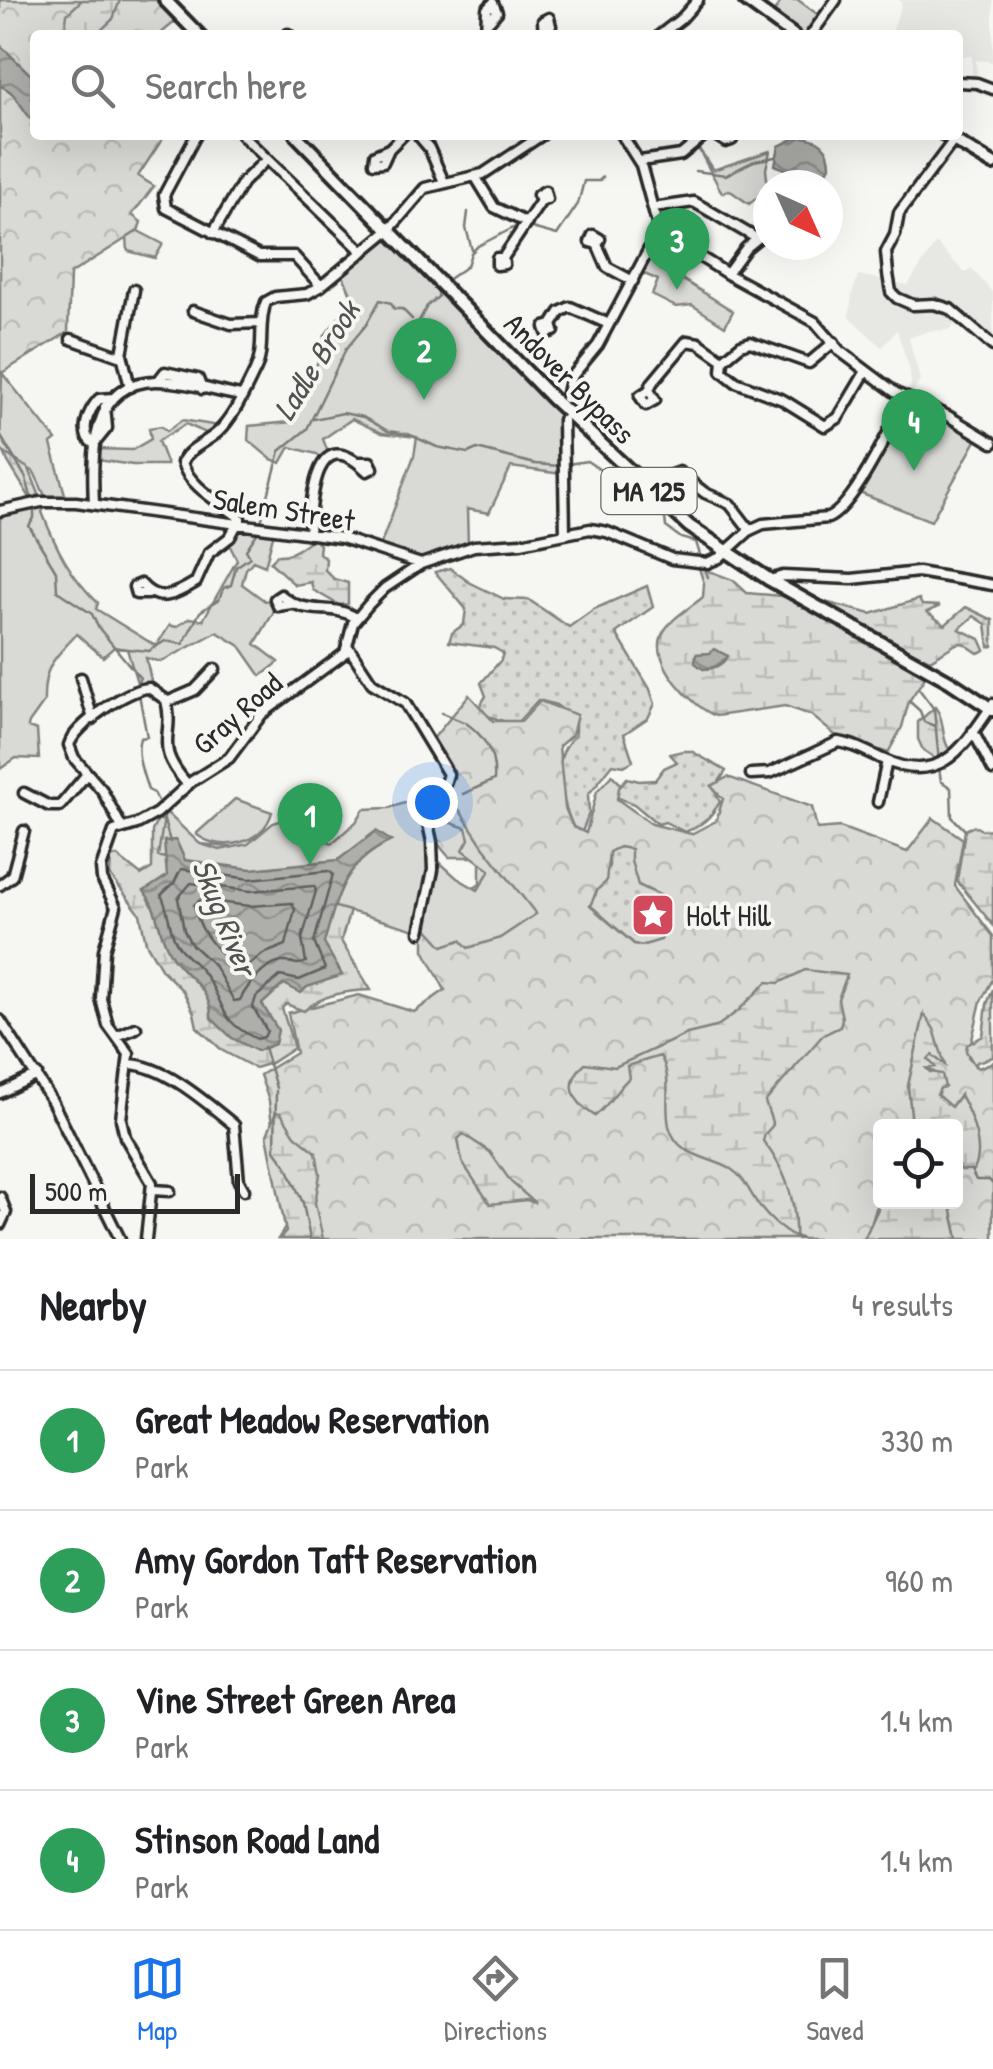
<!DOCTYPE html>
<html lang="en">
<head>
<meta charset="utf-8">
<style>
	:root { --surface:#fff; --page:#f2f2f2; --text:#202124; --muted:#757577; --line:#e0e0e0; --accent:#1a73e8 }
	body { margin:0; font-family:"Patrick Hand",sans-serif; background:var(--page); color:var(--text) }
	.controls { position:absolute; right:30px; bottom:30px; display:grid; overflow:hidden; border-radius:10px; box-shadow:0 10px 40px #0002 }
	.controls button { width:90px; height:90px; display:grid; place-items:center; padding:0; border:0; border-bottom:2px solid var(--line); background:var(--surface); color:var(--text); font:50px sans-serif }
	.compass { position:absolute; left:753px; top:170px; width:90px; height:90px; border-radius:50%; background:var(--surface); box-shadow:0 10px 40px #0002; rotate:135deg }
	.scale { position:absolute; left:30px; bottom:25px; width:210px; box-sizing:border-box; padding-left:10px; border:5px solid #2b2b2b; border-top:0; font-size:28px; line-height:35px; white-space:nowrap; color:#2b2b2b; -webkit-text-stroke:8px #f6f6f2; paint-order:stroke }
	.you { position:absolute; left:432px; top:802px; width:35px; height:35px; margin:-25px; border:8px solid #fff; border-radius:50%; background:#1a73e8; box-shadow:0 0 0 15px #1a73e833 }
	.badge { display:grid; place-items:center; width:65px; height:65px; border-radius:50%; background:var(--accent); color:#fff; font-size:32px; font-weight:700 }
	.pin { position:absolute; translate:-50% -82px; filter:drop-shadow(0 2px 5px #0008) }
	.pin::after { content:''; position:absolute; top:52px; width:35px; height:30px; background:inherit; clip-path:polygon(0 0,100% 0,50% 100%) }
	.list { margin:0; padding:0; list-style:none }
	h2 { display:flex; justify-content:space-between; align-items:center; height:130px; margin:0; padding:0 40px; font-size:42px }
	h2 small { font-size:32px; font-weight:400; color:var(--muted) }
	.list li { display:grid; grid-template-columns:65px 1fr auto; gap:30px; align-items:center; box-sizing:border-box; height:140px; padding:0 40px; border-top:2px solid var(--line) }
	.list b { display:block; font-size:38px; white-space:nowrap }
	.list p { margin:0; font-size:32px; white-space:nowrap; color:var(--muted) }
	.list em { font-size:32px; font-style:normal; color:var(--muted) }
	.icon { flex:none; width:55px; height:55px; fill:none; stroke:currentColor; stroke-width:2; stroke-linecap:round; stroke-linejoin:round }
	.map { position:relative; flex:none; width:993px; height:1239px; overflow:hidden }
	.search { position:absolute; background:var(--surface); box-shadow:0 10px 40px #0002; left:30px; right:30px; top:30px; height:110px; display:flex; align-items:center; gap:25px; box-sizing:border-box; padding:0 35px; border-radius:10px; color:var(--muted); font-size:38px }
	.sheet { height:690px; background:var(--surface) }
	nav { display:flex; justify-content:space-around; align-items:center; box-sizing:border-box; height:140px; border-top:2px solid var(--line); background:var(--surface); font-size:28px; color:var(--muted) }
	nav a { display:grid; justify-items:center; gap:5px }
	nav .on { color:var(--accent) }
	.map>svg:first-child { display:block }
	.built { fill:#e7e7e3 }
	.grass { fill:url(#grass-dots); stroke:#828280; stroke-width:2.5 }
	.forest { fill:url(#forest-crowns); stroke:#828280; stroke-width:2.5; fill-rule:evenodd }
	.wetland { fill:url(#wetland-marsh); stroke:#828280; stroke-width:2.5 }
	.park { fill:#d9d9d5; stroke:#828280; stroke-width:2.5 }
	.water { fill:url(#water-waves); stroke:#7a7a78; stroke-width:2.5 }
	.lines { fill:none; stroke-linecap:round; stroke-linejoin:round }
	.shore { stroke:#5f5f5e; stroke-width:2.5 }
	.stream { stroke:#7a7a78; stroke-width:2.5 }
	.minor-casing { stroke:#2b2b2b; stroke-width:15 }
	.major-casing { stroke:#2b2b2b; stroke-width:18 }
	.minor { stroke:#f6f6f2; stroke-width:8 }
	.major { stroke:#f6f6f2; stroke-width:10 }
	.labels { text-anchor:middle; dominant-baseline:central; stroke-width:8; stroke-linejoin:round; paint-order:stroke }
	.shield { fill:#f6f6f2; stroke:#686867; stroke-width:2.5 }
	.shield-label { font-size:28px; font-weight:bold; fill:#2b2b2b }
	.street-label { font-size:30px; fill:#2b2b2b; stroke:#f6f6f2 }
	.poi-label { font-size:30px; fill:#2b2b2b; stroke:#f6f6f2; text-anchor:start }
	.water-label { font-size:32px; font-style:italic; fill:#525251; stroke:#f6f6f2 }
</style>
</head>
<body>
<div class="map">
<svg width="993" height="1239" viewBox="0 0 993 1239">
	<defs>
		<pattern id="grass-dots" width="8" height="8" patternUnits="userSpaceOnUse" patternTransform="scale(2.5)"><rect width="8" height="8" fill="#d9d9d5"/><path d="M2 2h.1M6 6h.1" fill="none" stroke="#babab7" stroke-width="1.8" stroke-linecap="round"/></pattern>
		<pattern id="forest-crowns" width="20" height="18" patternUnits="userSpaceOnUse" patternTransform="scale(2.5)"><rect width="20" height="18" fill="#d9d9d5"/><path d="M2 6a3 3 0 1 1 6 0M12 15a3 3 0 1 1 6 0" fill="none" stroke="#babab7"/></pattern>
		<pattern id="wetland-marsh" width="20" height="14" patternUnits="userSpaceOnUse" patternTransform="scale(2.5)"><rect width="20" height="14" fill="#d9d9d5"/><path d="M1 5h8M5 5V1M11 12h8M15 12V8" fill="none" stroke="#babab7"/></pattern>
		<pattern id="water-waves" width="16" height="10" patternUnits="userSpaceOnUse" patternTransform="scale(2.5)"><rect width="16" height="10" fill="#aeaeab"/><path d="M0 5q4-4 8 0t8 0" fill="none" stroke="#8e8e8b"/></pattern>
	</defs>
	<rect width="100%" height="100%" fill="#f6f6f2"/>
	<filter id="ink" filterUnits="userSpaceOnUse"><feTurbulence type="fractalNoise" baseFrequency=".01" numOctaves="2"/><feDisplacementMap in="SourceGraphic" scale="20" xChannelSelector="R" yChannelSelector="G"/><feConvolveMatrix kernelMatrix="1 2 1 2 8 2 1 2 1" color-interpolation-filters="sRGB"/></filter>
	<g filter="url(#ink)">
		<!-- built -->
		<path class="built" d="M899,0h94v62l-17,-2 1,22 -5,-1v-25h-14v-21h-67l11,-32z
			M936,243l29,30 6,-5 22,25v50l-35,-21 -9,8 -21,1 -19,7 11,42 -9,17 -5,-3 5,-9 -1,-14 -13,-41 -15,17 -33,-30 3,-22 6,-20 50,10z"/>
		<!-- grass -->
		<path class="grass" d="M450,568l19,14 35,17 25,1 40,27 25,-18 53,-23 6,21 -37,26 34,56 5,15 -7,14 -24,16 9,27 -9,5 -11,-2 -25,31 1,18 -7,19 -7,-1c-13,-28 -27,-73 0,-95v-17l-19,-14 -18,-5 -23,25 -39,-13 10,-16 -5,-13 20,-23 2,-7 -9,-5 -45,-6 3,-9 12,-9 2,-15 -31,-37z
			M683,751h8l35,20 -12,18 6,13c-10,16 -17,23 -35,30l-20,-10 -7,2 -24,-20 -18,-7 -1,-5 12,-14 12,3 16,-1 9,-12 13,-6 -7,-8z
			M619,847l13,2 -1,12 12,27 17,6 -7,12 9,6 -14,9 15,14 -2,5 -20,6 -7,-2 -44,-39 19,-39v-14z"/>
		<!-- forest -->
		<path class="forest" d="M0,0h156l20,21 -17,14h-124v100h130l-27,41 16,10 -22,29 9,7 -3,9 -68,43 -2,58 -68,42z
			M469,695l24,26h29l18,-20 37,14 -5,20 -13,11 6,62 8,19 13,6 11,-42 15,-16 8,8 -3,16 35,25 39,10 25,-13 7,-22 -12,-13 17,-9 84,30 5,22 23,-2 67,25 26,-34 30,21 -8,47 38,50v43l-12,22 -13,56 10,11 15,-6v177h-35l-8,-37h6l4,-107 -10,13 -13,-13 3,-7 -2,-14 -14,-7h10l-6,-9 4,-3 11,8 -21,-39 -14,62 5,38 -33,2v31l-5,13 5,25 -8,27 21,-16 4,14 -8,19h-611l7,-11 -16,-127 -9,-26 36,-22 -8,-40 71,-18 55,17 31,-22 -21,-40v-25l14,-56 33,21 9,-6v-23l-3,-4h-28c-11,-12 -29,-36 -19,-54 6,-11 18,-13 23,-25l-5,-15 -16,-23zM619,847l12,2v12l7,24 22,10 -7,11 9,6 -8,8 -7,-1 16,16 -2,5 -20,6 -7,-2 -44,-38 7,-16 9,-8 3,-30z"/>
		<!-- wetland -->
		<path class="wetland" d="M82,0h38l-7,19 -17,16h-32l3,-21z
			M0,442l26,19 13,33 -7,7 -24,-39z
			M314,538l6,7 -1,8 7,6 -1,11 9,9 14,4v21l-9,1 -26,-15 -2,-8 -16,3 -25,-23 7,-7c19,1 22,-9 37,-17z
			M705,565l4,1v5l24,9 14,13 35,3 21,7 125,70 -19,28 -7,26 -14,26 -53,-18 -24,-20 -26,-9 -69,10c-24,-9 -66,-54 -54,-81 7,-16 28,-27 41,-38l1,-13 -5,-16z
			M919,599l3,6 18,1 -13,6 18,13 21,-18 27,13v26l-4,1 -3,-23 -12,-8 -15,13 21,10 5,11 -7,3 -15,-10 -7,1 -26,16 -71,-35 -38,-24 50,13z
			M935,707c11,14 5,31 16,45l-15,11 -4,-7 -9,-6 -5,-11v-17z
			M158,819l12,4 21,20 59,6 107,38 -16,54 30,49c-25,1 -48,4 -67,21l-18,-7 -4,4 12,40 -23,15 -16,5 -32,-17 -26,-24 -3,-14 -11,-22 -21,-21 -16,-27 -6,-29 -30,-39 1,-17 6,-2 24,19 11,-7v-37z
			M974,826l8,4 11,-1v96l-36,-44 8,-51z
			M805,970l42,5 -9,24 4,19 -2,9 -17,8 -58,67 8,23 -8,9 -2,7c23,29 34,60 32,97 -13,-8 -26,-19 -35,-31 -10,-13 -15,-29 -29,-38 -23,-13 -54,-12 -62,-43 -5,-23 4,-50 -9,-70l-33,10 2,12c-13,12 -20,27 -34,38 -22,-14 -32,-32 -10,-53l30,4 72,-33 29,-7 22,-16 29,-29 12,1z
			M993,989v68l-16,5 -2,4 -9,-15 1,-6 16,-9 4,-32z
			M924,1014l10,15 11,36 -13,-10 -4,4 7,8 -9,1 4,4 12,2 3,13 -5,1 -3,7 14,12 9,-12c11,19 25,54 14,75h-13l-5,-7v-37h-71l9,-6 14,6 4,-2 -4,-38z
			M276,1112l5,1 14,22 21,17 4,22 -5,29 8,36h-44l7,-7 -19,-97z
			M463,1134l27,18 21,30 24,21 -8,-3 -37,4 -28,-42 -4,-23z
			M880,1195v7h70l8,37h-94l14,-30z"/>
		<!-- park -->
		<path class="park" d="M782,0h16l22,16 -13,19h-8l-27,-20z
			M697,146l16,24 57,-19 -4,18 2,20 -19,15 -20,-14 -7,3z
			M138,231l25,13 -8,14 -27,-7 -1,-13z
			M386,237l175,179 1,58 -51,-7 -22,46 -22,-4 1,36c-42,15 -45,19 -88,1l34,-90 3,-19 -35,-4 -30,-14 -29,20 6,16 -7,4 -5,-5 -27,-7 -9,16 -10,-4 -23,-19 1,-14 42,-4 20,-37 14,-50 28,-36 -11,-26z
			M646,257l87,54 -8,15 -33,-21 -16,2 -24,-12 6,-15 -18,-8z
			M2,373l54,67 -5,4 15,54h-20l-12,-26 -34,-22z
			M927,409l51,28 -47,84 -74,-29 28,-50 20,8z
			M182,420l37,6 -9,9 -24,-11 -28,17 9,24h-34l-36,-5v-11l35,1 19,-11 -2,-11 12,-2 6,5z
			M46,505l-4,7c14,36 28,64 56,91l-2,6 60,37 14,-21 6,2 14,-9 13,2 34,-60 -9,-18 12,-14 34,4 -9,34 -12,-5 -7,8 -4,15 23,17 6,-1 5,8 -21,36 24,18 -18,14 -21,-30 -23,-14 -56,30 -15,-4 6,27 -14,1 -11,-37 -13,-2 -11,10 -26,-23c-23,24 -34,33 -33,68l-15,21 -1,4 9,3 2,29 -23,-1 -16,11v-255z
			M445,788l38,58 53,68 -36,24 -32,10 -7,-8 -18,6 -19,-21 10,-33 2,-33 21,19 21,12 12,-20 -27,-20 6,-11 -3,-11 -39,-13 -2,-8z
			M427,796l-6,10 11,57 -13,68 -261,-75 7,-45 35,33 20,6 28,-6 25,-21 13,-4 46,24 24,-21 8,-13 25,-1z
			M235,799l37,13c-8,32 -52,42 -76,22z"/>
		<!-- water -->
		<path class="water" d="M0,45l32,31 -1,7 4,4 -4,10 4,8v18c-14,-13 -18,-32 -35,-37z
			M797,137c20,0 33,7 33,29l-5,9 -13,6 -37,-16 4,-19z
			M714,649l14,7c-6,9 -15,13 -25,13l-8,-6 1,-9 14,-1z
			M376,831l15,10c-49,23 -53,54 -67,102l18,32 -35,12 -6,6 -17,-9 -22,20 16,26 -3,14 -18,7 -25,-13 -21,-20c1,-29 -24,-40 -38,-60 -15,-21 -13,-46 -29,-67l23,-15 -3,-35 12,-1 9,20 66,9 87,-9z"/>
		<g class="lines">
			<!-- shore -->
			<path class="shore" d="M181,869l69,10 78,-8 5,3 -19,68 11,27 -26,11 -19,-4 -24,21 -3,10 14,24 -3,6 -7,2c-41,-20 -29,-32 -52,-64 -9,-14 -23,-19 -30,-35 -7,-15 -6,-31 -14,-45l13,-12z
				M191,883l59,8 64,-5 2,5 -14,48 4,23c-10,5 -13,-1 -24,0 -17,2 -35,24 -42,38l-6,1 -20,-36 -23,-21 -7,-14 -6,-32z
				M200,900l50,6 42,-3 3,6 -9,36 -23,9 -22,18 -5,1c-18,-27 -35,-34 -42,-68z"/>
			<!-- stream -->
			<path class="stream" d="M695,171l31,4 28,-14 21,-4
				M468,212l-2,16 6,22
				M528,227l29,8 21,-31 6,-23h15l4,-4
				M446,281l21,-15 4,-13 7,-7 39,-20
				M418,323l9,-17 11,-9 1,-8
				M314,419l29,-6 20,4 25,14 20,3 29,13 31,6 9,-4 58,15 25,2
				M0,435l26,43 6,22
				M568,464l19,-3 18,12 24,6 15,30 21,9 1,9 15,11 15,4 5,16
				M34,507v11l-5,8 27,45 1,20 35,23 6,13 42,51 -3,7
				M261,522l19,-71 27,-22 39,-80 20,-24 14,-25 11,3 3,6h8l10,10
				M705,569l3,8
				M116,648l33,3 16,-10 18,3 17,-32 19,-13 5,-11 7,-3 5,-18 14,-10 -4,-7 12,-18
				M919,689l15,20 5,53
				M139,694l8,43 -7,1c-5,16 3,36 8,52l6,3 6,12
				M909,701l11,10 4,11 11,4
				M442,713l21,9
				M939,768l2,13 10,7 1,29 13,13
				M463,794l31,-14c2,-25 -8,-43 -28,-57
				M162,813l8,29
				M264,1047l12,41
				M276,1091l-1,59 11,15 17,38 7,36
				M971,1170l5,10h13l4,4
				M795,1236l7,3"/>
			<defs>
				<path id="minor" d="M549,18l2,8 -7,9 -1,-14z
					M288,34l1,1
					M486,35l1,-26 6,-6 4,9 -8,9
					M660,35l22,-17 16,-18
					M811,35l25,-35
					M958,82l19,1 16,6
					M196,135l-32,60 2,13 93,48h35l27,30
					M242,135l121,117
					M418,135l11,13 15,34
					M622,135l19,30 18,66 70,44 86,47 25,29 56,42 52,23 45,27
					M715,135l11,7 6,-2 2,-5
					M954,140l-55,73 -4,22 -9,17 2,22 3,18 6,6 16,7 21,-1 16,5 43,37
					M389,149l-6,13 -9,1 1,-8 14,-6 14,-14
					M640,161l41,-6 24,-20
					M475,176l19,31 33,16
					M653,208l41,-6 62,36
					M213,233l30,-51 23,-22
					M597,244l-7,-2 3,-7 7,4 -3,5 10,23 26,14
					M503,258l1,6 -7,1v-7h6l38,-57 6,-2 -2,-8 -7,4 3,6
					M727,274l19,-26 22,-18
					M193,311l38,13 31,-1
					M552,325l-7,2 2,6 7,-2 -2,-6 8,-13 10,-5 39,17
					M71,339l51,18
					M834,342l-25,21 -59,-21 -9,3 -18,15 -1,11 14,11 47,18 42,26 13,-8 28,-47
					M158,381l7,-9 33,7 4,10
					M130,387l-8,-33 12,-64
					M649,390l-9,6 6,9 9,-5 -6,-10 3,-7 35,-42 12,2 24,17
					M566,398l4,-19 28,-34 61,-115
					M105,407l2,21 -13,16c-16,-10 -6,-33 5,-45l14,-1
					M563,420l2,113
					M688,480l-13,2 -4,-7 8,-3 1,1c8,7 17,14 25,20l25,11 20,26
					M94,504c-2,-48 -5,-122 62,-123 28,0 58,10 85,15
					M0,511l41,-9h35l266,36 79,26 53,-18 47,-3 69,-14 17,3 65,27 35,4 12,-5 31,-28 13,-6 65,-6c27,-12 62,-92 79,-120
					M240,524v-6c-19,-15 -52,-32 -58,-56 8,-15 24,-19 36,-30 16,-15 27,-41 37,-61 11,-22 2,-47 11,-69l9,-5 32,-3 14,-8 68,-56 36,-42 58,-14 59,-39
					M309,534c2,-34 6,-114 58,-63l6,-3 -3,-6h-11
					M770,580l13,-4 69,3 66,-7 75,13
					M148,594h-12l-2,-7 7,-3c17,20 34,11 55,-2l13,-29 21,-16 7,-13
					M291,604l-13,2 -3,-7 6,-4c26,23 51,7 75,23
					M349,648l23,35 33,20 43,71 -3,10 -21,21 8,37 1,28 -13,62
					M81,678l12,41
					M167,702l28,-12 20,-21
					M973,731l20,39
					M751,774l19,-1 68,-31c15,2 30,10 44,17 59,27 80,-10 111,-55
					M24,793l25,13h11l27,-32
					M878,802l9,-41
					M122,828l-20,-38 -28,-32 -5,-13c6,-20 60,-57 80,-57l17,12c10,39 -15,43 22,85
					M0,885l12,-9 12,-45
					M0,1020l52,81 68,138
					M117,1036l19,-8
					M129,1064c35,1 78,39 105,61l5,56 5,9
					M0,1093l37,-18
					M152,1190l18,1
					M0,1197l6,15 -6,13
					M146,1239l6,-56 -27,-46 -4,-18 8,-65 -21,-29 -7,-26 3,-49 12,-43 -14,-28 -1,-11 13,-37 23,-7 20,-11 34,-31 38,-24 33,-44 83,-61 8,-30 16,-19 16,-16 36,-24"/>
				<path id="major" d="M165,0l34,35
					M745,0l48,35
					M296,135l256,263 137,128 81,54 181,102 42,28
					M945,135l48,29"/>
			</defs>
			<!-- minor casing -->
			<use href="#minor" class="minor-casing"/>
			<!-- major casing -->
			<use href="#major" class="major-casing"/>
			<!-- minor -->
			<use href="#minor" class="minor"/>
			<!-- major -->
			<use href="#major" class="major"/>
		</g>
	</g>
	<!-- icons -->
	<defs>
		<symbol id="sight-square" viewBox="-11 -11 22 22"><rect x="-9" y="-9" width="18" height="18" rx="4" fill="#d1495b" stroke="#f6f6f2"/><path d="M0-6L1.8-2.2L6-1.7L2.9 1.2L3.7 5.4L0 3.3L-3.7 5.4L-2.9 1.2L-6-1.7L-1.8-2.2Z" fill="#fff"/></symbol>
	</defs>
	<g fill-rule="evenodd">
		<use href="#sight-square" x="628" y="890" width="50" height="50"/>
	</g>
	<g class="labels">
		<!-- shield labels -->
		<rect class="shield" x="601.5" y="468" width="95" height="46" rx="8"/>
		<g class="shield-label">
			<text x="649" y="491">MA 125</text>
		</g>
		<!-- street labels -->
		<g class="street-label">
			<text transform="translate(570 378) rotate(45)">Andover Bypass</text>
			<text transform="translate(284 509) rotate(9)">Salem Street</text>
			<text transform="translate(237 713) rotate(-41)">Gray Road</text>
		</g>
		<!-- poi labels -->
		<g class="poi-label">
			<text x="686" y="915">Holt Hill</text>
		</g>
		<!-- water labels -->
		<g class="water-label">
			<text transform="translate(316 360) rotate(-58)">Ladle Brook</text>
			<text transform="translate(225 917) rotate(68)">Skug River</text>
		</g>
	</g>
</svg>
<div class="controls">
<button><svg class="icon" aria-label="locate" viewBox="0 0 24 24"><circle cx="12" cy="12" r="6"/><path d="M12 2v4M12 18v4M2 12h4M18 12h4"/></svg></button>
</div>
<svg class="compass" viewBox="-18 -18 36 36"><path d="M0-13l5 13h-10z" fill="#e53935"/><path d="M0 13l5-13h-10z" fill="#757577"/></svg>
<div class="scale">500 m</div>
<div class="you"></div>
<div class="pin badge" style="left:310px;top:865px;background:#2e9e5b">1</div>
<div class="pin badge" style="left:424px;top:400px;background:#2e9e5b">2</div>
<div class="pin badge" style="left:677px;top:290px;background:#2e9e5b">3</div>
<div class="pin badge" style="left:914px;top:471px;background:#2e9e5b">4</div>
<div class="search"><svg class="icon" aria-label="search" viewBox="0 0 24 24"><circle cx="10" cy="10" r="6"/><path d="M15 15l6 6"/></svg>Search here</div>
</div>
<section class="sheet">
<h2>Nearby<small>4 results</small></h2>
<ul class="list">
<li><span class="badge" style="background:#2e9e5b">1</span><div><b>Great Meadow Reservation</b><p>Park</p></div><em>330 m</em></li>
<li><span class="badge" style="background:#2e9e5b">2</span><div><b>Amy Gordon Taft Reservation</b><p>Park</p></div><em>960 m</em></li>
<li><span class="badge" style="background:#2e9e5b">3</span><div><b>Vine Street Green Area</b><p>Park</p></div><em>1.4 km</em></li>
<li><span class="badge" style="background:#2e9e5b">4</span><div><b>Stinson Road Land</b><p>Park</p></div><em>1.4 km</em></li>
</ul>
</section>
<nav>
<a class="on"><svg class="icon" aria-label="map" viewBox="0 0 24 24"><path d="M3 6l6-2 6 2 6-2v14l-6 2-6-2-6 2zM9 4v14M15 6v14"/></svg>Map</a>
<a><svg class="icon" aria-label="directions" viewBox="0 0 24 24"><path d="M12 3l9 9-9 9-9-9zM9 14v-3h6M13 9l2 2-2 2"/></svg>Directions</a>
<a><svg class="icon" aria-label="saved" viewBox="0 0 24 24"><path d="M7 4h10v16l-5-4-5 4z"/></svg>Saved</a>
</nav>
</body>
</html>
